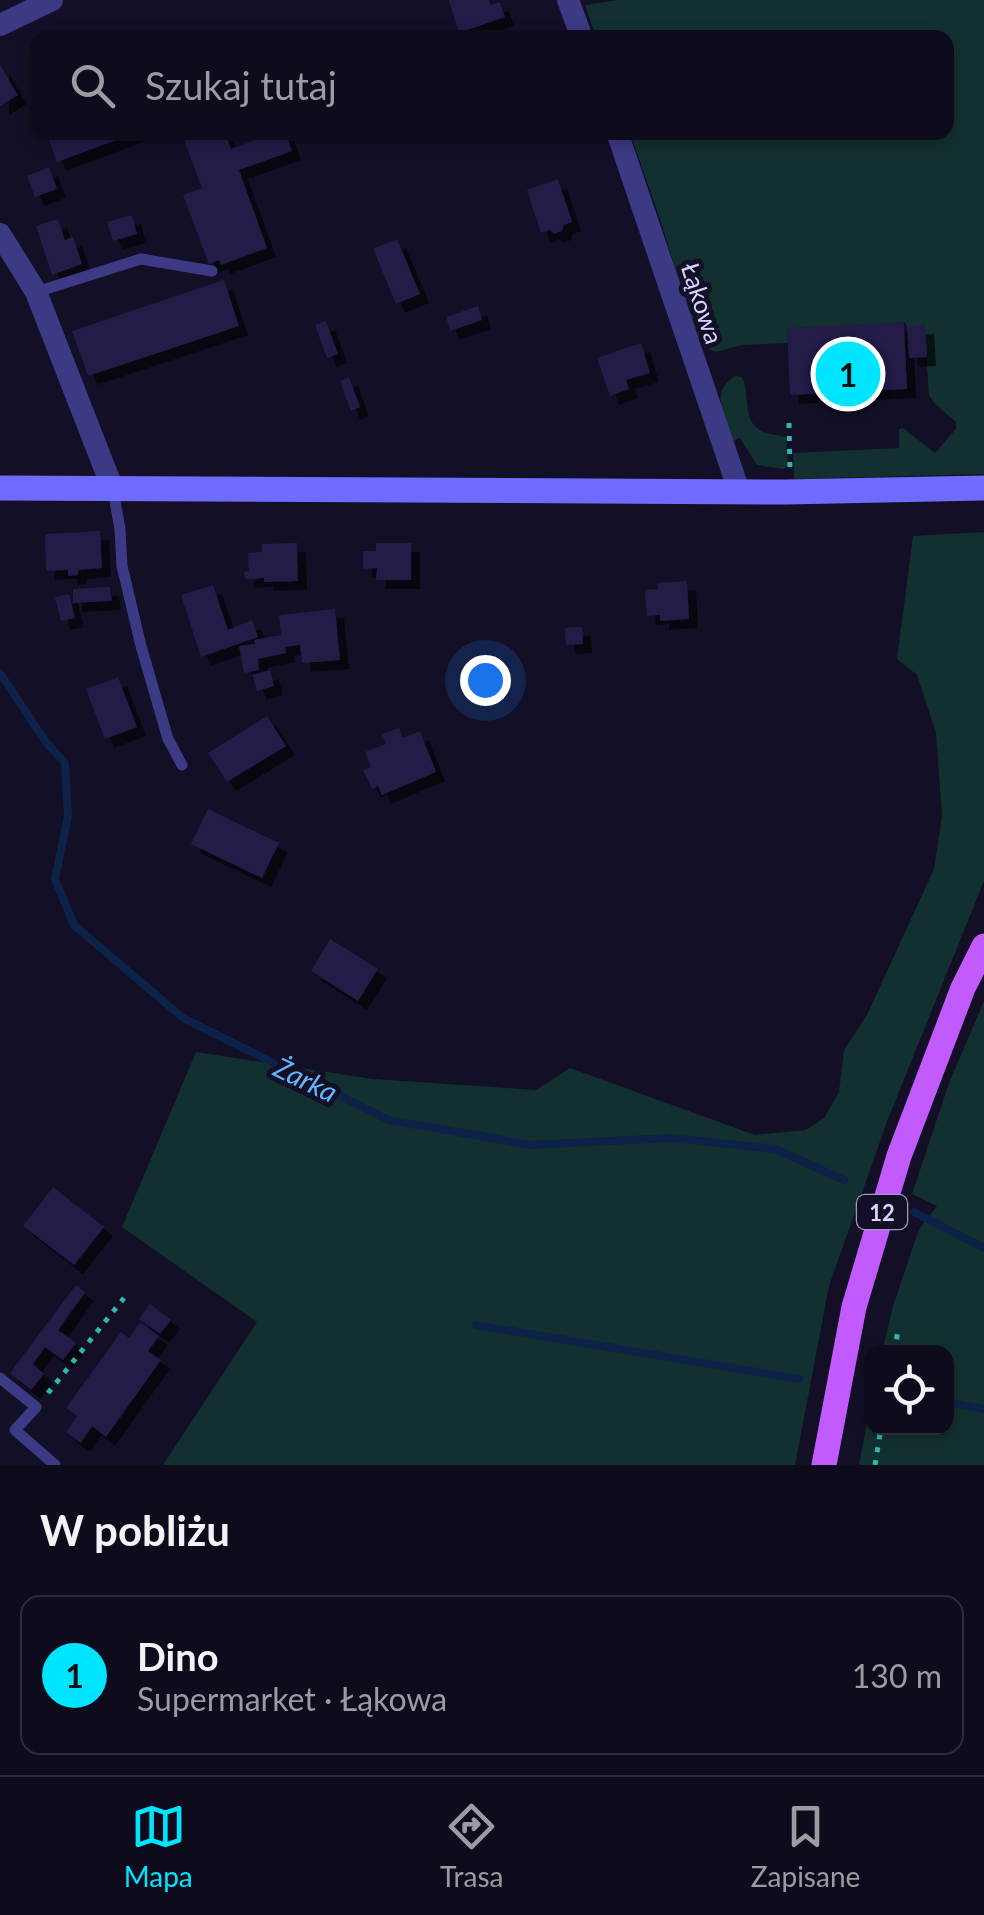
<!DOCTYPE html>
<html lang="pl">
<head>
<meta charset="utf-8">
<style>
	:root { --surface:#0e0b1c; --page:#1c1929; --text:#f1f3f6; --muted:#9b9ba3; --line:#2e2b3b; --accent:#00e5ff }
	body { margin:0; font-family:Lato,sans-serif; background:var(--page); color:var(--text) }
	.controls { position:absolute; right:30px; bottom:30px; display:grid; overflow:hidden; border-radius:20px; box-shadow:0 5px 15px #0003 }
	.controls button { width:90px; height:90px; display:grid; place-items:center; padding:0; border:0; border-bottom:2px solid var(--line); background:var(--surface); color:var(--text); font:50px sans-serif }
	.you { position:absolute; left:485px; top:680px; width:35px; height:35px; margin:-25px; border:8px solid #fff; border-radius:50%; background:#1a73e8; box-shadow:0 0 0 15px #1a73e833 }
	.badge { display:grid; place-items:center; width:65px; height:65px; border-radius:50%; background:var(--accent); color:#111; font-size:32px; font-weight:700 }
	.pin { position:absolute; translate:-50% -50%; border:5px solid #fff; box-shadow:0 2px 10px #0006 }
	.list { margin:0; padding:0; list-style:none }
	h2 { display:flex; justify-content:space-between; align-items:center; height:130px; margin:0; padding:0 40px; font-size:42px }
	h2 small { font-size:32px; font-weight:400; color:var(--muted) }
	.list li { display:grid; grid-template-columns:65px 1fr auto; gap:30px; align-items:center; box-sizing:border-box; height:160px; margin:0 20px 20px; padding:0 20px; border:2px solid var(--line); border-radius:20px }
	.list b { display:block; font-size:38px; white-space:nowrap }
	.list p { margin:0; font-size:32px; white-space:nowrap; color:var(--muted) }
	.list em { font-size:32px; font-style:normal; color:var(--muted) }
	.icon { flex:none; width:55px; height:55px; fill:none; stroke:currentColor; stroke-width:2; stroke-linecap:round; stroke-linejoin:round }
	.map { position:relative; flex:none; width:984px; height:1465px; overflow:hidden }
	.search { position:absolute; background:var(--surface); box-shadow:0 5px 15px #0003; left:30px; right:30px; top:30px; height:110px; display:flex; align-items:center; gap:25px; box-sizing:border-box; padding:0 35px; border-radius:20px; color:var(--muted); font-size:38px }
	.sheet { height:310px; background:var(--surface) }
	nav { display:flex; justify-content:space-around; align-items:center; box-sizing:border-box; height:140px; border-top:2px solid var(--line); background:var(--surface); font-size:28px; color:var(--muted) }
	nav a { display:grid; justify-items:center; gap:5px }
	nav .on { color:var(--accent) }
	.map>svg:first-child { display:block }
	.green { fill:#12302f }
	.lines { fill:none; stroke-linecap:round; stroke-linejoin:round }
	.stream { stroke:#0c2248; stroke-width:8 }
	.building { fill:#241b47; filter:url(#shadow) }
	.path { stroke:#2fb8b0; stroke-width:5; stroke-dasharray:5 8; stroke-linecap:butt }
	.service { stroke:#3d3a85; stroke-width:11 }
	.minor { stroke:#3d3a85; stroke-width:22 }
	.secondary { stroke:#6f6bff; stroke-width:25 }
	.primary { stroke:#c25bff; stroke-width:25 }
	.labels { text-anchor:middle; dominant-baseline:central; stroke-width:10; stroke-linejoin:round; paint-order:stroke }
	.shield { fill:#130f26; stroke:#9e99be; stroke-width:2.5 }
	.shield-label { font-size:22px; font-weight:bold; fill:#d9d4ff }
	.street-label { font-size:25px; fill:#d9d4ff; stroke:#130f26 }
	.water-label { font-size:28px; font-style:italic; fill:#62b6ff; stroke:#130f26 }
</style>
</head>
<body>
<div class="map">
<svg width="984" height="1465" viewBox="0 0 984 1465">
	<defs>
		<filter id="shadow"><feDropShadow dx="9" dy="9" stdDeviation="0" flood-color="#0009"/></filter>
	</defs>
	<rect width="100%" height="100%" fill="#130f26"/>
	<!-- green -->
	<path class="green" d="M619,0h365v474l-190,5 -1,-26 106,-5v-19l4,-1 32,25 21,-24v-7l-21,-18 -6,-9 -5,-69h-17l-3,-4 -116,21 -46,2 -26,7 -11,-4 -6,-8 -10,-25 -27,-90 -32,-92 316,-1v-94l-350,-1 -11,-32z
		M735,376l7,1c9,17 -1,42 19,54 8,4 17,4 25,6l2,28 -4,4 -27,-4 -17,-27 -7,3c-8,-24 -24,-49 2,-65z
		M984,532v349l-96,238 -59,167 -34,179h-632l94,-143 -135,-95 74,-175 177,27 163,11 34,-22 185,67 51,-5 18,-12 15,-26 5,-42 23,-35 67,-146 8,-53 -6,-83 -19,-58 -20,-16 16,-123z
		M984,1001v464h-125l12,-64 1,27h74v-76h-64l11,-46 26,-77 18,-23 -25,-12 37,-111z"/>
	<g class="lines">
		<!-- stream -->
		<path class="stream" d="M0,673l45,68 20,22 3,53 -13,63 19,46 109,93 206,102 142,25 140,-7 104,11 69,31
			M914,1212l70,36
			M476,1325l323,54
			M946,1402l38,7"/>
	</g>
	<!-- building -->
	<path class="building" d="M449,0h40l2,5 9,-3 5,15 -46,16z
		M0,65l18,30 -18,11z
		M46,132h89v1l-78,29z
		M181,132h44l6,17 47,-17h7l7,19 -53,19 28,78 -46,17 -2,-5 -10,4 -26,-69 19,-7z
		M49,167l8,22 -22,8 -8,-21z
		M558,179l14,43 -8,3 -2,6 -8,3 -4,-4 -9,3 -14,-43z
		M132,215l5,19 -24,7 -6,-19z
		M58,219l7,21 8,-3 9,27 -30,11 -16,-49z
		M397,239l23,55 -24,10 -23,-55z
		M224,280l15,46 -151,50 -16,-45z
		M478,306l4,14 -32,11 -4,-14z
		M326,321l12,33 -11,4 -12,-33z
		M904,322l3,67 -117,6 -3,-67z
		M925,325l2,32 -18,1 -2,-32z
		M641,343l9,30 -24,7 3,9 -19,7 -13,-38z
		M349,377l11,30 -9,4 -11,-30z
		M100,531l2,37 -24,2v5l-10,1v-6l-22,1 -1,-37z
		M297,543l1,38 -34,1v-4l-19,1 -1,-7 5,-1 -1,-18 14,-1v-8z
		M376,543h35v37h-35l1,-12 -14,1v-18h13z
		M687,581l2,38 -29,2v-6l-13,1 -2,-26 13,-1v-6z
		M213,585l15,45 24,-10 6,17 -57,20 -20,-62z
		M110,587l2,14 -39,2v-14z
		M69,594l6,24 -14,3 -6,-24z
		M335,609l5,51 -38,3 -2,-18 -15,2 1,6 -28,6 1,11 -15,3 -5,-27 16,-2 -1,-4 27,-5 -2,-20z
		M582,627l1,17 -17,1 -1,-17z
		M270,670l4,16 -17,5 -5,-16z
		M118,677l19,50 -32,12 -19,-50z
		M267,716l19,30 -59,36 -19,-29z
		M399,728l4,10 17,-7 16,41 -54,23 -4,-9 -6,3 -9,-19 8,-3 -6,-15 21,-8 -4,-10z
		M208,809l71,34 -17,35 -71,-34z
		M330,939l48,30 -20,32 -47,-30z
		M53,1187l51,40 -30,38 -51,-39z
		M76,1285l9,7 -27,38 18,13 -13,17 -18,-13 -12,17 11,10 -13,16 -21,-17z
		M150,1304l21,16 -11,14 -21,-15z
		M140,1322l19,14 -11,15 13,9 -55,77 -14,-11 -11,17 -15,-11 11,-16 -11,-8 55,-76 8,6z"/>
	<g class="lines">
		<!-- path -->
		<path class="path" d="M789,423l1,47
			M894,1352l4,-21
			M48,1393l76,-95
			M875,1465l6,-37"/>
		<!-- service -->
		<path class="service" d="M36,292l105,-33 71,12
			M113,490l7,39 2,37 19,80 27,93 14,26
			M0,1378l36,29 -21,23 40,35"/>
		<!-- minor -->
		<path class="minor" d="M568,0l14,38
			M0,25l52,-25
			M617,132l122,359
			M0,234l36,58 76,195"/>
		<!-- secondary -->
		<path class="secondary" d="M0,488l786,4 198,-4"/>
		<!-- primary -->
		<path class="primary" d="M824,1465l30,-158 45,-151 64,-168 21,-42"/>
	</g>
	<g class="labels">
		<!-- shield labels -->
		<rect class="shield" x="857" y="1195" width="50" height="34" rx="8"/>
		<g class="shield-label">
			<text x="882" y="1212">12</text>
		</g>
		<!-- street labels -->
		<g class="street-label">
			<text transform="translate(703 303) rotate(72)">Łąkowa</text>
		</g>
		<!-- water labels -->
		<g class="water-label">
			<text transform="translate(306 1079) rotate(26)">Żarka</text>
		</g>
	</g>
</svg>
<div class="controls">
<button><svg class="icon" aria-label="locate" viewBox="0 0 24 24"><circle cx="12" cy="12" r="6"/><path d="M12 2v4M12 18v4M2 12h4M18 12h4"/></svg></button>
</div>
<div class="you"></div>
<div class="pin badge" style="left:848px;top:374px">1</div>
<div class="search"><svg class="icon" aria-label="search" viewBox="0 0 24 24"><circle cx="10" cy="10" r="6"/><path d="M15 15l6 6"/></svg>Szukaj tutaj</div>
</div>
<section class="sheet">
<h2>W pobliżu<small></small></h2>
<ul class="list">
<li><span class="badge">1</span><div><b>Dino</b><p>Supermarket · Łąkowa</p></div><em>130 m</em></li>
</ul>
</section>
<nav>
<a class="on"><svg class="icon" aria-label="map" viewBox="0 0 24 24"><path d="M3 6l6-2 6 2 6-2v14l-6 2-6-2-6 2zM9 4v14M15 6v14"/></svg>Mapa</a>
<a><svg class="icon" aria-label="directions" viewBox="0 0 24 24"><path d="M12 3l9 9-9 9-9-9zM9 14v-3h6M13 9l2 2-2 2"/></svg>Trasa</a>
<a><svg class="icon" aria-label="saved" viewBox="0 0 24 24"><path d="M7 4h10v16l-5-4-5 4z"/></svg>Zapisane</a>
</nav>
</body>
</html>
